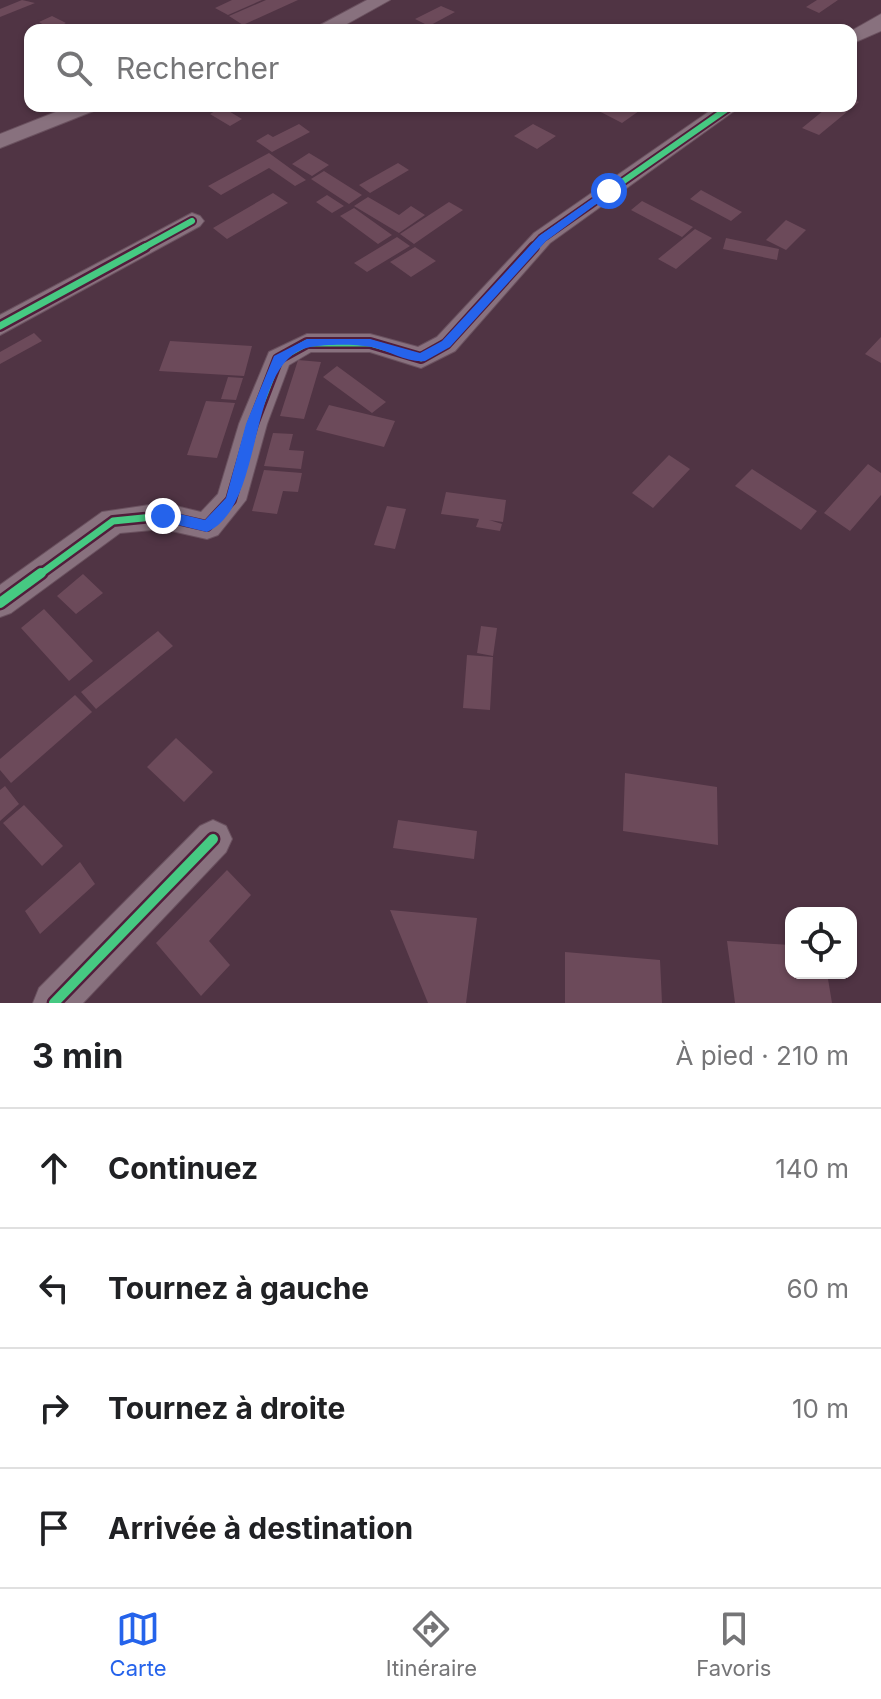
<!DOCTYPE html>
<html lang="fr">
<head>
<meta charset="utf-8">
<style>
	:root { --surface:#fff; --page:#f2f2f2; --text:#202124; --muted:#757577; --line:#e0e0e0; --accent:#2563eb }
	body { margin:0; font-family:Inter,sans-serif; background:var(--page); color:var(--text) }
	.controls { position:absolute; right:24px; bottom:24px; display:grid; overflow:hidden; border-radius:16px; box-shadow:0 2px 6px #0004 }
	.controls button { width:72px; height:72px; display:grid; place-items:center; padding:0; border:0; border-bottom:2px solid var(--line); background:var(--surface); color:var(--text); font:40px sans-serif }
	.stop { position:absolute; width:24px; height:24px; margin:-18px; border:6px solid #2563eb; border-radius:50%; background:#fff }
	.stop.end { background:#2563eb; border-color:#fff; box-shadow:0 2px 8px #0008 }
	.list { margin:0; padding:0; list-style:none }
	h2 { display:flex; justify-content:space-between; align-items:center; height:104px; margin:0; padding:0 32px; font-size:34px }
	h2 small { font-size:26px; font-weight:400; color:var(--muted) }
	.list li { display:grid; grid-template-columns:52px 1fr auto; gap:24px; align-items:center; box-sizing:border-box; height:120px; padding:0 32px; border-top:2px solid var(--line) }
	.list b { display:block; font-size:30px; white-space:nowrap }
	.list em { font-size:26px; font-style:normal; color:var(--muted) }
	.icon { flex:none; width:44px; height:44px; fill:none; stroke:currentColor; stroke-width:2; stroke-linecap:round; stroke-linejoin:round }
	.map { position:relative; flex:none; width:881px; height:1003px; overflow:hidden }
	.search { position:absolute; background:var(--surface); box-shadow:0 2px 6px #0004; left:24px; right:24px; top:24px; height:88px; display:flex; align-items:center; gap:20px; box-sizing:border-box; padding:0 28px; border-radius:16px; color:var(--muted); font-size:30px }
	.sheet { height:584px; background:var(--surface) }
	nav { display:flex; justify-content:space-around; align-items:center; box-sizing:border-box; height:112px; border-top:2px solid var(--line); background:var(--surface); font-size:22px; color:var(--muted) }
	nav a { display:grid; justify-items:center; gap:4px }
	nav .on { color:var(--accent) }
	.map>svg:first-child { display:block }
	.building { fill:#6c4a5a }
	.lines { fill:none; stroke-linecap:round; stroke-linejoin:round }
	.minor-casing { stroke:#6a515f; stroke-width:2 }
	.minor { fill:#88717e; fill-rule:evenodd }
	.cycleway-far2-casing { stroke:#511d3b; stroke-width:10 }
	.cycleway-far1-casing { stroke:#511d3b; stroke-width:12 }
	.cycleway-casing { stroke:#511d3b; stroke-width:15 }
	.cycleway-far2 { stroke:#46c982; stroke-width:6 }
	.cycleway-far1 { stroke:#46c982; stroke-width:7 }
	.cycleway { stroke:#46c982; stroke-width:10 }
	.route { fill:#2563eb }
</style>
</head>
<body>
<div class="map">
<svg width="881" height="1003" viewBox="0 0 881 1003">
	<rect width="100%" height="100%" fill="#503444"/>
	<!-- building -->
	<path class="building" d="M22,0l13,3 -35,14v-8z
		M232,0h30l-34,15 -13,-7z
		M266,0h32l-55,25 -14,-9z
		M817,0h21l-19,13 -13,-6z
		M441,6l14,6 -26,14 -14,-7z
		M52,16l14,7 -14,7 -13,-8z
		M851,98l8,4 -40,33 -17,-7 27,-22h22z
		M596,106h33l10,5 -17,12 -29,-15z
		M222,107l20,12 -12,7 -20,-12z
		M299,124l11,8 -38,20 -16,-11 12,-7 5,3z
		M533,124l23,12 -19,13 -23,-13z
		M269,153l37,27 -11,6 -26,-18 -48,27 -13,-9z
		M309,153l20,12 -17,11 -20,-12z
		M398,163l11,7 -39,23 -11,-8z
		M324,171l38,24 -13,9 -38,-25z
		M701,190l41,22 -11,9 -41,-22z
		M273,193l15,10 -61,36 -14,-11z
		M327,195l17,11 -12,7 -16,-11z
		M368,197l31,18 12,-9 14,9 -26,18 -45,-27z
		M642,201l51,26 -11,10 -51,-27z
		M449,202l14,8 -49,34 -14,-10z
		M354,208l38,27 -14,9 -38,-28z
		M786,220l20,10 -20,20 -20,-10z
		M695,229l17,9 -36,31 -18,-10z
		M397,237l13,9 -43,26 -13,-9z
		M726,238l53,11 -2,11 -54,-11z
		M415,247l21,14 -25,16 -21,-15z
		M34,333l8,8 -42,23v-12z
		M881,337v26l-16,-9z
		M170,341l82,5 -8,30 -85,-5z
		M298,360l23,2 -17,57 -24,-3z
		M337,366l49,36 -14,11 -49,-36z
		M228,377l15,1 -7,22 -15,-1z
		M206,401l29,2 -18,55 -30,-3z
		M329,405l66,16 -11,26 -68,-17z
		M273,433l20,1 -4,16 15,1 -3,18 -37,-3z
		M669,455l21,14 -37,39 -21,-15z
		M868,464l13,9v22l-31,36 -26,-18z
		M752,469l65,42 -16,19 -66,-44z
		M264,470l38,3 -4,19 -15,-1 -6,23 -25,-3z
		M446,492l60,8 -3,22 -14,-2 13,4 -2,7 -24,-4 3,-8 -38,-5z
		M387,506l19,3 -11,40 -21,-4z
		M83,574l20,19 -27,21 -19,-18z
		M44,609l49,52 -24,20 -48,-53z
		M481,626l16,2 -4,28 -16,-3z
		M158,631l15,15 -77,63 -15,-17z
		M467,655l26,2 -3,53 -27,-2z
		M75,695l17,17 -81,71 -11,-13v-11z
		M176,738l37,34 -29,30 -37,-35z
		M625,773l92,14 1,58 -95,-14z
		M5,786l14,18 -19,17v-31z
		M24,805l39,41 -21,20 -39,-43z
		M398,820l79,11 -3,28 -81,-11z
		M80,862l15,22 -55,50 -15,-23z
		M227,870l24,25 -42,46 21,24 -29,31 -45,-53z
		M390,910l87,8 -11,85h-38z
		M727,941l64,4v28h36l5,30h-97z
		M565,952l95,8 2,43h-97z"/>
	<g class="lines">
		<defs>
			<path id="minor" d="M367,0h23l-54,30h-25z
				M881,14v17l-30,13v-13z
				M71,106h28l-3,4 -96,38v-14z
				M717,106h24l-191,137 -95,108 -34,17 -51,-16h-59l-22,13 -22,59 -21,76 -28,35 -11,4 -44,-10 -43,4 -109,80 -11,4v-32l102,-73 61,-9 38,9 17,-18 21,-70 30,-72 38,-18h63l48,13 19,-10 97,-104z
				M192,213l8,3 4,5 -4,5 -200,109v-20z
				M213,820l13,6 6,13 -6,13 -143,151h-50l6,-15 161,-162z"/>
		</defs>
		<!-- minor casing -->
		<use href="#minor" class="minor-casing"/>
		<!-- minor -->
		<use href="#minor" class="minor"/>
		<defs>
			<path id="cycleway-far2" d="M141,249l51,-28
				M532,249l10,-11 189,-132"/>
			<path id="cycleway-far1" d="M0,326l145,-79
				M39,575l74,-54 50,-5 44,10 24,-26 22,-76 25,-65 29,-16h63l51,15 25,-14 88,-97"/>
			<path id="cycleway" d="M0,603l41,-30
				M54,1003l159,-164"/>
		</defs>
		<!-- cycleway-far2 casing -->
		<use href="#cycleway-far2" class="cycleway-far2-casing"/>
		<!-- cycleway-far1 casing -->
		<use href="#cycleway-far1" class="cycleway-far1-casing"/>
		<!-- cycleway casing -->
		<use href="#cycleway" class="cycleway-casing"/>
		<!-- cycleway-far2 -->
		<use href="#cycleway-far2" class="cycleway-far2"/>
		<!-- cycleway-far1 -->
		<use href="#cycleway-far1" class="cycleway-far1"/>
		<!-- cycleway -->
		<use href="#cycleway" class="cycleway"/>
	</g>
	<!-- route -->
	<path class="route" d="M606,189l8,2 -68,50 -96,106 -25,14c-17,2 -36,-10 -53,-14 -17,-3 -45,-3 -62,0 -65,13 -43,158 -103,185l-49,-12v-8l5,-2 42,10 21,-22 20,-74 28,-68 33,-17h63l50,14 22,-12 97,-105z"/>
</svg>
<div class="controls">
<button><svg class="icon" aria-label="locate" viewBox="0 0 24 24"><circle cx="12" cy="12" r="6"/><path d="M12 2v4M12 18v4M2 12h4M18 12h4"/></svg></button>
</div>
<div class="stop" style="left:609px;top:191px"></div>
<div class="stop end" style="left:163px;top:516px"></div>
<div class="search"><svg class="icon" aria-label="search" viewBox="0 0 24 24"><circle cx="10" cy="10" r="6"/><path d="M15 15l6 6"/></svg>Rechercher</div>
</div>
<section class="sheet">
<h2>3 min<small>À pied · 210 m</small></h2>
<ul class="list">
<li><svg class="icon" aria-label="ahead" viewBox="0 0 24 24"><path d="M12 20V5M6 11l6-6 6 6"/></svg><div><b>Continuez</b></div><em>140 m</em></li>
<li><svg class="icon" aria-label="left" viewBox="0 0 24 24"><path d="M17 20v-9H6M10 6l-5 5 5 5"/></svg><div><b>Tournez à gauche</b></div><em>60 m</em></li>
<li><svg class="icon" aria-label="right" viewBox="0 0 24 24"><path d="M7 20v-9h11M14 6l5 5-5 5"/></svg><div><b>Tournez à droite</b></div><em>10 m</em></li>
<li><svg class="icon" aria-label="arrive" viewBox="0 0 24 24"><path d="M6 21V4h12l-3 4 3 4H6"/></svg><div><b>Arrivée à destination</b></div></li>
</ul>
</section>
<nav>
<a class="on"><svg class="icon" aria-label="map" viewBox="0 0 24 24"><path d="M3 6l6-2 6 2 6-2v14l-6 2-6-2-6 2zM9 4v14M15 6v14"/></svg>Carte</a>
<a><svg class="icon" aria-label="directions" viewBox="0 0 24 24"><path d="M12 3l9 9-9 9-9-9zM9 14v-3h6M13 9l2 2-2 2"/></svg>Itinéraire</a>
<a><svg class="icon" aria-label="saved" viewBox="0 0 24 24"><path d="M7 4h10v16l-5-4-5 4z"/></svg>Favoris</a>
</nav>
</body>
</html>
